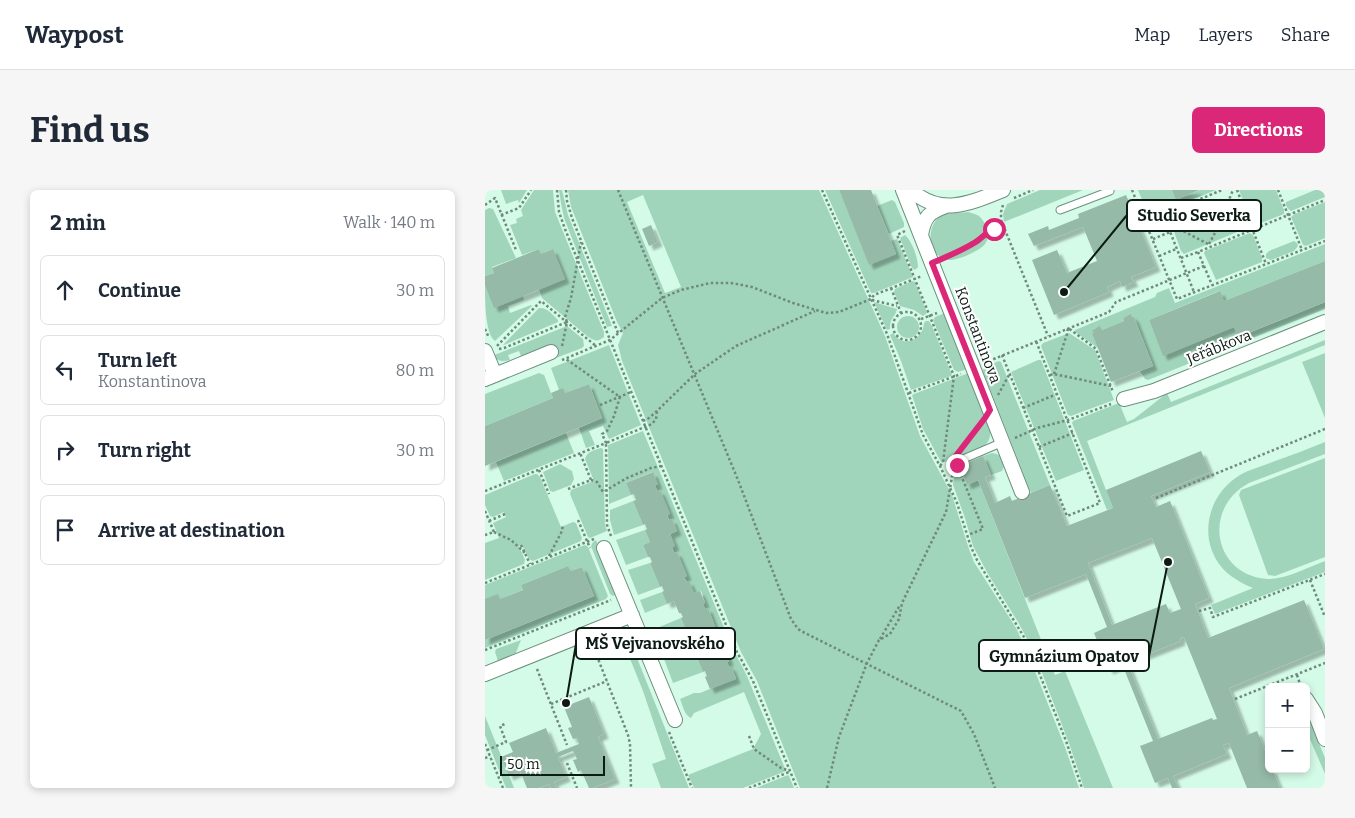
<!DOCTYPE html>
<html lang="en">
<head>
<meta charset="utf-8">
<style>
	:root { --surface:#fff; --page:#f6f6f7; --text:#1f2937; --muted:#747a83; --line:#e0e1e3; --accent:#db2777 }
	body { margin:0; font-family:Bitter,serif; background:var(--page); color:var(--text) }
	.controls { position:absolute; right:15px; bottom:15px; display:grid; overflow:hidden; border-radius:8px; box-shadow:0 2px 8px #0003 }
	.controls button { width:45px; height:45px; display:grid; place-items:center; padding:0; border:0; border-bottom:1px solid var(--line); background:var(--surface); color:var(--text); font:25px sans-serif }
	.scale { position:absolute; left:15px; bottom:12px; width:105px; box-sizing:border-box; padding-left:5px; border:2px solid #0c1b14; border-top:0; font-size:14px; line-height:18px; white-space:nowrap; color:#0c1b14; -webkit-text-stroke:4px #fff; paint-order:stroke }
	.stop { position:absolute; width:15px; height:15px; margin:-11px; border:4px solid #db2777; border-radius:50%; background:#fff }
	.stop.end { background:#db2777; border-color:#fff; box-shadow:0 1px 5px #0008 }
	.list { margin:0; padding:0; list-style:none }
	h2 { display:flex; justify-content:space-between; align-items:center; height:65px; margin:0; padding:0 20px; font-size:21px }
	h2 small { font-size:16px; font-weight:400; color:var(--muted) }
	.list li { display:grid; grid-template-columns:32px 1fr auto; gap:15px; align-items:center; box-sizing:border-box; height:70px; margin:0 10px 10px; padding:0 10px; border:1px solid var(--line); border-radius:8px }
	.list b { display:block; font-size:19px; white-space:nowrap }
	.list p { margin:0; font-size:16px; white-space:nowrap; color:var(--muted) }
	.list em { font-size:16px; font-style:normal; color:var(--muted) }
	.icon { flex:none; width:28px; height:28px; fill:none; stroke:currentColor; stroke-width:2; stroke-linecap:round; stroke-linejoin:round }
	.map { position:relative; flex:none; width:840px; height:598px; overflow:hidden; border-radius:8px }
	header { display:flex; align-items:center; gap:30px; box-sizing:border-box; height:70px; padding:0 25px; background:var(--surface); border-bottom:1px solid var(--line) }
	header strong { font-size:24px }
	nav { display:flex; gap:28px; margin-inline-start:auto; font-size:18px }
	.intro { display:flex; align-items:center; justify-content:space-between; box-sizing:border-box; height:120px; padding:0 30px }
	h1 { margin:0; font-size:35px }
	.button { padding:12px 22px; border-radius:8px; background:var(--accent); color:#fff; font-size:18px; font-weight:700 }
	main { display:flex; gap:30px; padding:0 30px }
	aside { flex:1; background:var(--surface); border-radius:8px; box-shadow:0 2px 8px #0003 }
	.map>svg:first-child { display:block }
	.green { fill:#a1d5bb; fill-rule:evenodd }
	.building { fill:#95baa7; fill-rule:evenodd; filter:url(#shadow) }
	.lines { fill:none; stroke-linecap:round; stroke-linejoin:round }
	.lane-casing { stroke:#6c907e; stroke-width:9 }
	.street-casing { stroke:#6c907e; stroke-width:16 }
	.path { stroke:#6f897c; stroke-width:2.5; stroke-dasharray:2.5 2.5; stroke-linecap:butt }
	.lane { stroke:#fff; stroke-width:7 }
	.street { stroke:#fff; stroke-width:14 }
	.route { stroke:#db2777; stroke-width:6 }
	.labels { text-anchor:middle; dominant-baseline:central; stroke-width:4; stroke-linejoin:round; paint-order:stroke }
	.street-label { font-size:15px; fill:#0c1b14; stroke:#fff }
	.leader { fill:none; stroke:#0c1b14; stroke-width:2 }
	.callout-dot { fill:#0c1b14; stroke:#fff; stroke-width:2 }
	.callout { fill:#fff; stroke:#0c1b14; stroke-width:2 }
	.callout-label { font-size:16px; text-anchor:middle; font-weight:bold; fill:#0c1b14 }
</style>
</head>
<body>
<header>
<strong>Waypost</strong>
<nav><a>Map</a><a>Layers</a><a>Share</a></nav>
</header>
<div class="intro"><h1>Find us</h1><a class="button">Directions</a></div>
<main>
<aside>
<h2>2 min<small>Walk · 140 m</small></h2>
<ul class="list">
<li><svg class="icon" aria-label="ahead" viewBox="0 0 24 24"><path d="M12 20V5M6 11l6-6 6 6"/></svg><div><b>Continue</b></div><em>30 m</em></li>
<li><svg class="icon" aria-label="left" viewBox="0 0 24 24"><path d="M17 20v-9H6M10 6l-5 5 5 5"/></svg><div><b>Turn left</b><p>Konstantinova</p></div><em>80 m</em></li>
<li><svg class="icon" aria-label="right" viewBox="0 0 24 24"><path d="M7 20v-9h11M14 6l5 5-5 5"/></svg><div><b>Turn right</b></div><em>30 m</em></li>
<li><svg class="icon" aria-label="arrive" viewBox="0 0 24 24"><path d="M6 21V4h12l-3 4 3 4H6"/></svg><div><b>Arrive at destination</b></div></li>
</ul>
</aside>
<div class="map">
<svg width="840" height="598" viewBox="0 0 840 598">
	<defs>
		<filter id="shadow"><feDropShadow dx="4.5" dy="4.5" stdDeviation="1" flood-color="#0004"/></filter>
	</defs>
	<rect width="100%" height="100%" fill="#d4fbe7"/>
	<!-- green -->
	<path class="green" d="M16,0h26l-8,13 -1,-3 -12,4z
		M49,0h19l2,22 49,120v5c-7,6 -11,3 -17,-1l-45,-38 -3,-9 14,-40 -12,5 -2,-5 -17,6 -12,-30 7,-2 -1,-4 7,-3 -2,-6z
		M74,0h3l6,25 44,111 -5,1 -43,-109 -3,-15z
		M83,0h251l66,146 35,100 32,59 17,54 5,13 42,66 11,23 38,96 14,41h-279l-43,-107 -16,-29 -119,-291 -4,-16 5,-12 -6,-11 -41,-103 -5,-12zM158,5l38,92 -16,6 -38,-91z
		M340,0h14l30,74 27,-10 -5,-13 6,-2 16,38 -39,16h-3z
		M555,0h43l-79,32 -1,-8 4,-10z
		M653,0h34l4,9 24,-9h16l-67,27z
		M754,0h37l8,20v4l-28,11h-3z
		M830,0h10v7l-34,14c-3,-2 -6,-5 -5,-9z
		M407,10l3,2 9,21v4l-15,7 -12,-28z
		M840,12v36l-19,8 -3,-1 -12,-28 4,-3z
		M713,13l2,1 11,28 34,-13c3,2 4,6 2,9l-63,26 -3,-3 -13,-36z
		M4,18l4,1 23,49 -24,9 2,6 -9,3v-66z
		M483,22c4,1 8,2 11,4 7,6 12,20 6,28 -5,7 -27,16 -35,16 -5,0 -8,-1 -11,-4 -13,-11 -11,-36 6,-42 7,-2 16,-1 23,-2z
		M765,43l3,2 9,23v4l-46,18 -12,-27 1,-2z
		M420,45c7,6 13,23 13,32l-3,3 -3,-2 -12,-30z
		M809,51l3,2 1,3 -4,5 -23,9 -5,-2v-4l3,-3z
		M840,54v17l-101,40 15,36 86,-35v7l-177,71 -3,-1 -5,-8 13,-5 -19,-49h-2l-1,-2 -8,3 1,3 -22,9 -2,-3 -7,2 1,4h-1l5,15 -23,-16v-2l80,-33 2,-4 12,-5 6,15zM734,101l14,36 -70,28 -14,-35z
		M427,91l3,1 12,31 -4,3 -9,-6 -14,-4 -6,-14 1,-3z
		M0,95l38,11 1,4 -16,6 2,7 21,-8 1,1 -37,35c-10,-7 -10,-42 -10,-56z
		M389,112l23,7c-2,9 -7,8 -7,20l-3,1z
		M54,118c8,-1 14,7 19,12v2l-54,23h-1z
		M460,123l22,56 -9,3 -4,-2 -21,-50 2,-3z
		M412 137a11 11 0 1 1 22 0a11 11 0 1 1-22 0Z
		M441,131h3l3,5 20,49 -1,1 -40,14 -10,-29 -11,-26 3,-2c10,16 30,7 31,-10z
		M82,136l16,13 1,7 -2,2 -26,10 -6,-13 -29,11 -2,-5 -11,4 2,5c-8,2 -12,1 -18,-4z
		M584,143l26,17 19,50 -43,16 -3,-1 -27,-69 2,-3z
		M840,150v5l-238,96 26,67 -6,2 -35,-87 1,-2 46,-18 8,19 7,-3 33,-26 4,9z
		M124,155l32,80 -32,14 -6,-13 -14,5 6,14 -9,3 -7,-20 23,-10 -13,-34 -24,9 -6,-3 -8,-22z
		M840,163v65l-23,-56z
		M553,170h3l43,110 -28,11 -45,-109z
		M514,171l2,1 49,123 -19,8 -48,-122 1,-4z
		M54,183l5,2 9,23 -68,28v-32z
		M481,184h3l21,54c1,5 0,11 -3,15 -6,7 -35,16 -45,20l-1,-1 -18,-33 -11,-34 2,-1z
		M158,241l89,216 15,29 39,95 -43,17h-49l-6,-13 65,-26 8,-15 -17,-42 -50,21 -3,5c-7,-3 -8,-12 -11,-19l14,-6h6l36,-15 -5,-11h-2l-2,-5 2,-1 -9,-23h-3l-2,-5 2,-1 -9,-24 -3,1 -2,-5 2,-2 -4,-11 -7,2 -10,-16 2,-1 -9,-24 -3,1 -2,-6 2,-1 -4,-12 7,-3 -5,-12 -3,1 -9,-30 -3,1 -2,-6h2l-5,-13 -26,11 5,12 -22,9 -1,-59z
		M81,243l8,20 -70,28 -8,-19z
		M840,252v12l-76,29c-47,25 -36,92 18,96 18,1 41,-12 58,-18v11l-110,42 -4,-9 42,-17c-22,-9 -39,-22 -44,-48 -4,-26 8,-51 31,-65 10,-6 24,-9 35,-14 17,-6 33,-12 50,-19z
		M116,258l2,1 2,76 2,6 -17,7 -2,-1 -18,-43 1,-4 23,-9 -9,-22c2,-8 10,-9 16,-11z
		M507,263c10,1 15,9 10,18l-11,4 -8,-19z
		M840,268v99l-50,19 -7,-1 -29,-80 2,-5z
		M75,274l12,7 2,8 -3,6 -18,7 -3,-1 -7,-19z
		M473,275l9,20 11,-5 77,195 10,-4 48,117h-29l-14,-42 -36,-94 -16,-30 -30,-48 -15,-28 -8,-28 -12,-33 2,-19z
		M50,284h2l3,3 21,50 12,-5 3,1 6,15 -1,3 -48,20 -4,-2 -7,-14 -3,1 6,14 -1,4 -39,16v-37l14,-5 -6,-15 13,-6 -2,-5 -11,5 -3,-1 -5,-11v-10z
		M148,311l10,24 -29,10 -4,-15v-10z
		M160,340l5,12 -7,3 5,12 -22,8 -10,-25z
		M111,350l3,7 -2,1 18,45v2l-2,1 -3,-2 -19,-48 2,-4z
		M100,355l3,2 20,49 -2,3 -121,49v-8l109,-44 -12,-29 -11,4 -3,-5 -47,19 2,5 -23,9h-15v-14z
		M165,373l10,24 -22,8 -10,-25z
		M177,402l5,12 -22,9 -5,-13z
		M196,428l10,25 -29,12 -10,-25z
		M135,444l6,3 5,6 58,145h-28l-9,-24 14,-5 -23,-68z
		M36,450l-6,15 -17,6 -3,-9 1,-3z
		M208,458l10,24 -30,11 -9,-24z
		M821,521l19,47v16l-19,-44z
		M0,526l29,72h-8l-21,-53z
		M303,585l1,1 5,12h-38z"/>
	<!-- building -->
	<path class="building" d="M354,0h32l25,64 -27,11z
		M687,0h27l-23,10z
		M641,5l30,72 -25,10 3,5 -12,5 -2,-6 -13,6 2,5 -55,23 -22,-55 25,-10 10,23 30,-12 -14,-34 -49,19 -6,-12 20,-8 1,4 30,-12 -1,-4z
		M166,35l7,17 -9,4 -7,-17z
		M54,59l2,5 12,-5 12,30 -71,29 -9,-23v-9l9,-3 -2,-5z
		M840,71v41l-87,35 -4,-10 -71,29 -14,-36 71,-29 4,10z
		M646,124l1,3h2l19,49 -42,16 -19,-49h2l-2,-3 8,-4 2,4 22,-9 -1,-3z
		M104,194l13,34 -117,48v-40l68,-28 -2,-5 12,-5 2,5z
		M716,261l9,21 -59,24 5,11 14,-6 39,97 -14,6 13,34 96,-38 20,49 -95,39 18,47 10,-4 12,30v8h3l8,19h-33l-18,-45 -6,2 4,9 -54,22 5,12h-6l-4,-10 -13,5 -15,-37 13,-5 -31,-77 -13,6 -15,-37 13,-6 -21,-53 -61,24 -47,-118 -11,5 -8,-19 24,-10 8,19 -6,2 10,26 15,-7 2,5 38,-16 17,41 46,-18 -7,-18zM667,348l29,71 -11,4 -4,-9 -54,21 -24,-62zM699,447l33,82 -4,1 -1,-2 -54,21 -31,-77 54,-21 -1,-3z
		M168,282l5,13h-3l2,6 3,-1 10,24 -3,1 2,5 3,-1 5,12 -7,3 5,12 -3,1 2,6 3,-1 10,24 -3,1 2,5 3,-1 5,12 6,-2 5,12 -2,1 2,5 3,-1 9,24 -2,1 2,5 3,-1 9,24 -2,1 2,5 2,-1 5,13 -26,10 -5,-12 2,-1 -2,-5 -2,1 -10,-24 2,-1 -2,-5 -2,1 -10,-25 2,-1 -2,-4h-2l-5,-12 -7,3 -5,-12 2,-1 -2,-5 -2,1 -10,-24 2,-1 -2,-5h-2l-5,-12 7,-3 -5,-12 2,-1 -2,-5 -2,1 -10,-24 3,-1 -2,-6 -3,1 -5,-12z
		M83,376l3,5 11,-4 12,29 -109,44v-41l13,-5 2,5 23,-9 -2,-5z
		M104,507l15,37 -6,3 17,42 -22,9h-4l-8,-18 -3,2 -5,-12 4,-1 -4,-8 -15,6 8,20 -12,5 2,6h-5l-2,-4 -10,4h-12l-7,-17 -11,5 -8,-19 12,-5 -4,-9 37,-15 10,25 23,-9 -2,-6 -4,1 -5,-11 4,-1 -8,-20z"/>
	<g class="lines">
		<defs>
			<path id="lane" d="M575,20l50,-19
				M469,273l49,-21"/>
			<path id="street" d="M418,0l119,302
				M426,0c29,27 60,13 92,0
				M436,45c3,-18 8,-23 25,-29
				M0,161l10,24
				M0,189l66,-27
				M639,209l30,-8 171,-69
				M119,358l71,172
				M0,484l147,-59
				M821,509l9,14 10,26"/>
		</defs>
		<!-- lane casing -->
		<use href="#lane" class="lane-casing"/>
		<!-- street casing -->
		<use href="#street" class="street-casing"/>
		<!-- path -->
		<path class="path" d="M72,0l2,22 6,17 172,423 16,29 44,107
			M81,0l1,11 5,17 46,115
			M133,0l120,290 53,139 7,10 7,4 156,78 13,23 21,54
			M337,0l65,144 36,101 17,31 17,37 14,44 6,13 50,82 39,99 16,47
			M647,0l45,109 148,-58
			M752,0l29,74
			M793,0l24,60
			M529,8l19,-8
			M0,15l10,-7 21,52
			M518,15l-2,7v8l47,116
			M678,24l31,78
			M16,25l18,-7 12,-18
			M660,32l77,-32
			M681,32l42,22
			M420,41l-8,4 57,141 -11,86 -3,4
			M668,49l17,-7
			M724,54l8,-15 16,-39
			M674,66l17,-7
			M459,68l31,-15 12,-11 16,-7
			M696,68l17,-6
			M719,76l8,19
			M406,98l10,25
			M387,110l25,6
			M408 136a14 14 0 1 1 28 0a14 14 0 1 1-28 0Z
			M436,129l16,-6
			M0,139l4,9
			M12,156l44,-45 55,45
			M77,156l5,-24 -2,-5 6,-19 10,-56
			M14,159l5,-1 63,-26
			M517,165l65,161 33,-13 -64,-162
			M77,170l48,-20 52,-42 19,-8 29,-7h21l21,4 41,16 33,10 13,-1 32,-13 3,-4 48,-19
			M499,173l125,-51 7,-10 88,-36 -6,-14 127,-52
			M569,184l13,-40 1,-6 28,21 17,43
			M565,185l4,-1 57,12
			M424,203l52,-19
			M513,205l11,-20
			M115,215l31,-13
			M538,218l34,-14
			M158,231l6,-3 8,-7 38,-37 41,-28 79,-35
			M530,248l22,-10 31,-8 43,-16
			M554,257l34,-14
			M477,258l19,-25
			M54,280l10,24
			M474,280l24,59 -15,6
			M106,290l6,2 6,10 24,-14 24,-10 10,-2
			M83,299l23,-9 -11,-27
			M0,301l121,-48 -4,-9 5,-3 7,-15 6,-19 -54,-38
			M671,308l169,-69
			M0,321l9,21 -9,3
			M93,330l12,28
			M4,331l16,-7
			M9,342l17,8 14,13
			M126,346l-4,-11 -1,-82 46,-19 4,-5 1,-8
			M36,355l9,19
			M64,366l12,-23 2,-7
			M825,390l15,37
			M0,393l109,-44
			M714,421l11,-3 3,9 112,-43
			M395,449l20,-34
			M108,456l35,89 2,9 1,44
			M0,460l126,-50
			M52,479l30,76
			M812,485l4,12
			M750,509l90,-36
			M66,514l56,-23
			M184,542l23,56
			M264,546l5,13 27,19 9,3
			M0,554l18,44
			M2,560l19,-8 -6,-16 5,-2
			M0,568l5,-2
			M82,573l10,25
			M264,598l40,-16
			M342,598l12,-51 28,-74 12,-23 11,-6 9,-15 3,-16 44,-91 7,-41"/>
		<!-- lane -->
		<use href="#lane" class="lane"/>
		<!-- street -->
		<use href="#street" class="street"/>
	</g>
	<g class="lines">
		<!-- route -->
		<path class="route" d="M472,275l-3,-2 1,-6 30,-39 5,-8 -58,-147c14,-6 29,-12 42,-20 7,-4 12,-11 20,-14"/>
	</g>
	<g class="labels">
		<!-- street labels -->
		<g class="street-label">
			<text transform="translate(493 145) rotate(69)">Konstantinova</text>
			<text transform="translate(734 157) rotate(-22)">Jeřábkova</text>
		</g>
	</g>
	<!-- callouts -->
	<path class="leader" d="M579 102L642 25M81 513L91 454M683 372L664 466"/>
	<g class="callout-dot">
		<circle cx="579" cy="102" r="5"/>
		<circle cx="81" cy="513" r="5"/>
		<circle cx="683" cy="372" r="5"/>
	</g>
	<g class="callout">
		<rect x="642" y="10" width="134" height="31" rx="5"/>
		<rect x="91" y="438" width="159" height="31" rx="5"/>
		<rect x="494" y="450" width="170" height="31" rx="5"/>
	</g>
	<g class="callout-label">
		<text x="709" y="31">Studio Severka</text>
		<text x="170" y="459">MŠ Vejvanovského</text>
		<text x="579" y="472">Gymnázium Opatov</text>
	</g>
</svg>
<div class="controls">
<button>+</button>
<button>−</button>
</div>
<div class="scale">50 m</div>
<div class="stop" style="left:509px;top:39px"></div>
<div class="stop end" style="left:472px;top:275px"></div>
</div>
</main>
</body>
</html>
